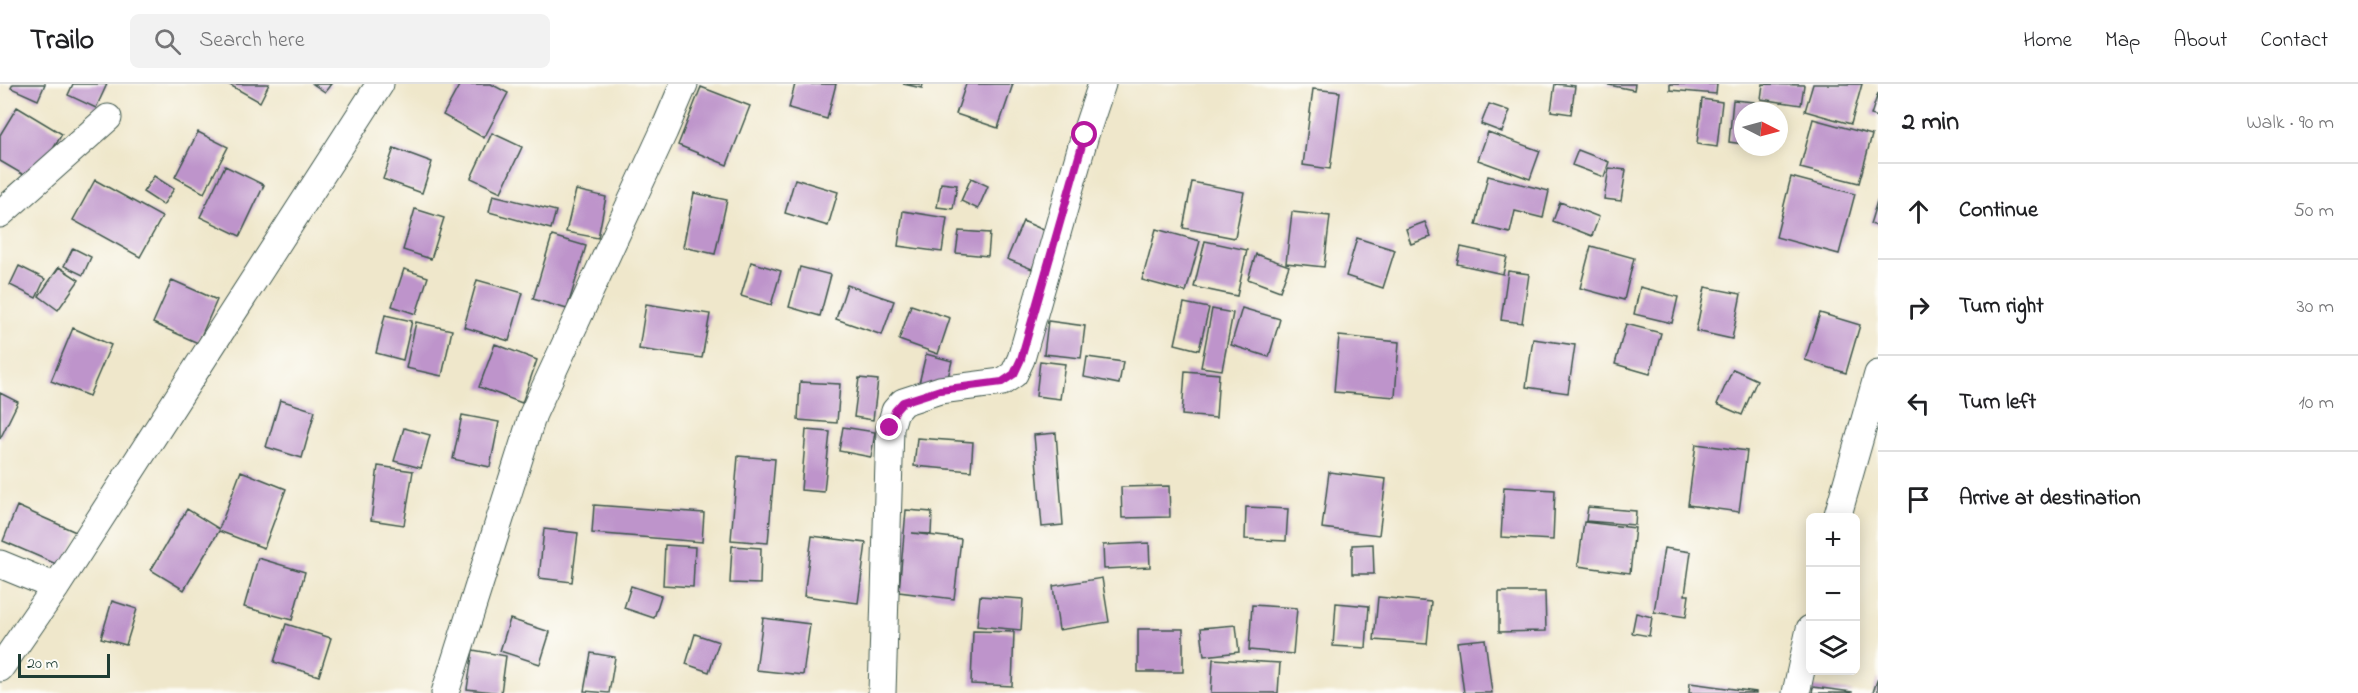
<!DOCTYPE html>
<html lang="en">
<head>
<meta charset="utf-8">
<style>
	:root { --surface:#fff; --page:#f2f2f2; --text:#202124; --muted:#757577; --line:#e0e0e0 }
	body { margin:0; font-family:"Indie Flower",sans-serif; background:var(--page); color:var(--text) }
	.controls { position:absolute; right:18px; bottom:18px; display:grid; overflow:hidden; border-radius:9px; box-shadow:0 3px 15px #0003 }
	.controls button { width:54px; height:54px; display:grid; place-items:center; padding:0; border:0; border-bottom:2px solid var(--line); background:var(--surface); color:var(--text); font:30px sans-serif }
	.compass { position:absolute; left:1734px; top:18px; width:54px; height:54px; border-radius:50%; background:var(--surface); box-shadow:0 3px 15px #0003; rotate:96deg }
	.scale { position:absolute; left:18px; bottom:15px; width:92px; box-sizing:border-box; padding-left:6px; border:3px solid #1f3d34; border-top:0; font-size:16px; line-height:21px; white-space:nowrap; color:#1f3d34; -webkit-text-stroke:4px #fdfcf7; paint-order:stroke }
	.stop { position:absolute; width:18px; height:18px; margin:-14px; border:4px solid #b5179e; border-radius:50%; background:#fff }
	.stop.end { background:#b5179e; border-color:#fff; box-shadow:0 2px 6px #0008 }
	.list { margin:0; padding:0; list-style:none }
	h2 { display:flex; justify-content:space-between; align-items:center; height:78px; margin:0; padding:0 24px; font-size:26px }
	h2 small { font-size:20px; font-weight:400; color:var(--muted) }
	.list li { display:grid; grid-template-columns:39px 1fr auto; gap:18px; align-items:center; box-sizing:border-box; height:96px; padding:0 24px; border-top:2px solid var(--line) }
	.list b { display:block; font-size:22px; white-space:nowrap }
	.list em { font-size:20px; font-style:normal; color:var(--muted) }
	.icon { flex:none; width:33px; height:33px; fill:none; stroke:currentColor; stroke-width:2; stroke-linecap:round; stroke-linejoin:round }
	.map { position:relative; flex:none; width:1878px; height:609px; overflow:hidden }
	header { display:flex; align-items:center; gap:36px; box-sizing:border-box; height:84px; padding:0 30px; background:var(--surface); border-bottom:2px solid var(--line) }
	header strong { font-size:28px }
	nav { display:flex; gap:33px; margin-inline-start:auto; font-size:21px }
	.search { width:420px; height:54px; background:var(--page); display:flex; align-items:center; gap:15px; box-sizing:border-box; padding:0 21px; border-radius:9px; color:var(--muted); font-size:22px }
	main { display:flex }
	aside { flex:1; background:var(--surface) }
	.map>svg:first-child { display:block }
	.building { fill:#be94cb }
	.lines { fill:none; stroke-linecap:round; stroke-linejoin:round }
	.minor-casing { stroke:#3e564b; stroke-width:29 }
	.minor { stroke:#fff; stroke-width:27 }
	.route { stroke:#b5179e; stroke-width:8 }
</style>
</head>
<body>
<header>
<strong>Trailo</strong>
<div class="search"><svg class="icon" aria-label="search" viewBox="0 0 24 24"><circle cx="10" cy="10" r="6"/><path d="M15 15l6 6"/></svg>Search here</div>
<nav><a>Home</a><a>Map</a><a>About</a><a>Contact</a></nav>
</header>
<main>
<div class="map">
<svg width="1878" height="609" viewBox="0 0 1878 609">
	<rect width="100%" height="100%" fill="#fdfcf7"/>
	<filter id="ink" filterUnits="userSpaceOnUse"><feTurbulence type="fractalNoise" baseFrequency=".0167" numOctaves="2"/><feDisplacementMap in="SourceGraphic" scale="12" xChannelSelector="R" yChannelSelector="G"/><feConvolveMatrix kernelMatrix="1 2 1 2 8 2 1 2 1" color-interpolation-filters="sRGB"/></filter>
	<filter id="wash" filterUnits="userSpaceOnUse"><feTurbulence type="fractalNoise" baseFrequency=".008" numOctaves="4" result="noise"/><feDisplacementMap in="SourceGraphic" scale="24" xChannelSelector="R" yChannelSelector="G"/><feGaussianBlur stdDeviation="1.35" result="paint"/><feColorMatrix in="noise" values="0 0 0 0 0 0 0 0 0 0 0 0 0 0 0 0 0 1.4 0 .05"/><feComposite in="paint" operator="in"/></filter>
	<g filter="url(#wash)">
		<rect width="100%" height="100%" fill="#efe7cb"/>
		<g id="blocks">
			<!-- building -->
			<path class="building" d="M13,0h32l-7,16 -27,-12z
				M73,0h34l-11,24 -28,-13z
				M228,0h41l-9,18z
				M313,0h18l-6,8z
				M460,0h31l17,9 -24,45 -41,-23z
				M795,0h41l-9,35 -38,-11z
				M903,0h20l-1,4z
				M966,0h47l-15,44 -42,-14z
				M1555,0l20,2 -4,28 -20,-3z
				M1604,0h31l-1,6z
				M1670,0h47l-1,10 -46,-4z
				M1763,0l41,1 -3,20 -40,-6z
				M1813,0h49l-11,40 -46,-13z
				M701,3l49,19 -23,59 -49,-20z
				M1313,5l27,3 -10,77 -27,-4z
				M1878,9v24l-7,-2z
				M1702,15l20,3 -5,45 -20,-3z
				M1733,16l21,2 -1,9h-10v33l-14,-2z
				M1489,20l21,7 -8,21 -21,-8z
				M17,23l45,27 -28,47 -34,-20v-26z
				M1813,35l59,16 -13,48 -59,-15z
				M198,48l30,15 -24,46 -29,-16z
				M1488,48l52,19 -10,28 -52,-19z
				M492,49l30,14 -21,45 -30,-14z
				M394,64l38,14 -10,31 -39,-14z
				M1578,66l31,12 -5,15 -32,-12z
				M225,82l39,19 -24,51 -40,-19z
				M1609,84l17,2 -5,31 -17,-2z
				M154,92l20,13 -11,16 -20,-13z
				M1488,92l61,15 -6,27 -28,-7 -5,22 -34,-8z
				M1791,93l64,17 -16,60 -63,-17z
				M971,94l17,8 -10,23 -17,-8z
				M795,95l43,13 -10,34 -43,-13z
				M95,96l67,37 -22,40 -67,-37z
				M1192,98l52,10 -9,46 -52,-10z
				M941,99l16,2 -4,24 -16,-2z
				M576,106l30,7 -8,41 -32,-6z
				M694,109l33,7 -12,54 -32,-7z
				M493,111l63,16 -5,18 -62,-17z
				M1878,114v28l-8,-2z
				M1560,118l39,15 -7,19 -39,-15z
				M415,125l29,9 -13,41 -28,-9z
				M903,127l44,7 -5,34 -44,-6z
				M1292,128l38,4 -6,51 -38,-4z
				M1023,137l25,11 -16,37 -25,-10z
				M1425,138l6,15 -20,7 -5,-15z
				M1156,145l44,12 -14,51 -44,-12z
				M959,147l31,2 -2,23 -32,-3z
				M552,152l34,10 -19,63 -34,-10z
				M1357,154l38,12 -12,38 -37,-12z
				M1205,157l42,9 -10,46 -43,-9z
				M1591,162l43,12 -10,42 -44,-12z
				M1461,163l46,10 -4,17 -46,-10z
				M73,164l18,9 -8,18 -19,-9z
				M1256,170l33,12 -9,25 -32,-12z
				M751,178l30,9 -10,34 -30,-9z
				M19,182l26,13 -9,19 -26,-13z
				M59,183l20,13 -21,30 -19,-14z
				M800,183l31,8 -11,41 -31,-9z
				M404,185l24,8 -12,37 -24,-8z
				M1508,187l21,3 -7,49 -21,-3z
				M172,196l45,20 -19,43 -45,-20z
				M477,196l46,13 -14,48 -45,-14z
				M847,201l47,16 -12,34 -46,-16z
				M1640,203l38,10 -6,26 -38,-9z
				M1705,203l36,7 -9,45 -36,-8z
				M1184,219l25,5 -10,42 -24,-6z
				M646,220l64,10 -8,44 -63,-9z
				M911,221l39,13 -12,36 -39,-14z
				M1242,224l38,11 -11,38 -38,-12z
				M1212,225l21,4 -11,57 -21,-3z
				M1820,229l40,12 -14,48 -41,-13z
				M385,231l27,6 -9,39 -27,-7z
				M1048,237l37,5 -4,32 -37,-4z
				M416,238l36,8 -10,46 -36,-8z
				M1626,240l35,9 -11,41 -35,-10z
				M73,244l38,17 -22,51 -38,-15z
				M1339,252l60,6 -4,55 -61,-5z
				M1533,255l42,6 -7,48 -42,-6z
				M495,260l42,16 -15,43 -43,-16z
				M926,270l26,7 -9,37 -26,-6z
				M1087,273l36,5 -4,22 -35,-7z
				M1040,277l25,3 -5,35 -24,-3z
				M1733,285l24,11 -15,35 -25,-11z
				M1185,287l34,3 -3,44 -34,-3z
				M859,294l19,2 -5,40 -19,-3z
				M800,298l40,2 -3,39 -39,-3z
				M0,309l18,9 -18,37z
				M280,316l35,11 -13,47 -36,-11z
				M462,331l37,7 -9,45 -37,-8z
				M843,343l32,5 -4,25 -32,-6z
				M404,344l26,7 -9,33 -27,-7z
				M806,346l24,2 -6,60 -23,-2z
				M1056,349l7,92 -21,2 -8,-92z
				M917,354l56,4 -2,29 -57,-5z
				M1696,360l51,7 -8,61 -51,-7z
				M738,372l37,3 -7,84 -37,-3z
				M378,382l35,5 -9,54 -33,-5z
				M241,387l45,18 -22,59 -45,-17 -35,59 -33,-20 36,-61 32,20z
				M1329,388l57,7 -7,56 -57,-7z
				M1169,402l1,31 -48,1 -1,-31z
				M1504,403l51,3 -2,50 -52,-3z
				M594,421l110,8 -2,29 -110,-9z
				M17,422l61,27 -15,34 -60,-26z
				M1246,423l42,2 -2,32 -41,-2z
				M1588,423l48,4 -1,14 -49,-4z
				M906,426l26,2 -1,22 -19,-1 49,6 -7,60 -55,-7z
				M1584,438l51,6 -5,45 -52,-7z
				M544,445l34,4 -6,49 -33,-4z
				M812,452l54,7 -8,60 -54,-7z
				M1149,459l1,24 -46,2 -1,-24z
				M1373,460l1,30h-22v-29z
				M665,461l30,2 -2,40 -30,-2z
				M732,462l29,2 -1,36 -30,-1z
				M1664,464l27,4 -6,43h4l-3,22 -32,-5z
				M258,474l47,14 -13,48 -48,-13z
				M1102,494l7,44 -50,8 -6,-44z
				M631,502l30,10 -7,22 -30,-10z
				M1499,508h46l1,39 -47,1z
				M980,512l43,3 -2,31 -44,-4z
				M1378,513l53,5 -4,42 -53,-4z
				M112,517l25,8 -11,36 -25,-7z
				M1336,519l33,3 -3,42 -33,-2z
				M1252,521l45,3 -4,46 -44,-4z
				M1636,529l16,4 -3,19 -17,-3z
				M763,534l47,6 -7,51 -47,-5z
				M510,535l40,13 -10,32 -40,-13z
				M286,540l45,14 -12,38 -45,-14z
				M1236,541l3,27 -35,4 -3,-28z
				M1138,545h45v43h-45z
				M973,547l41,1 -2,54 -41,-2z
				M695,550l24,8 -10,30 -23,-8z
				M1485,555l7,54h-28l-7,-51z
				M473,566l33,6 -5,37 -34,-4z
				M591,569l24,4 -6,36 -25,-2z
				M1213,575l67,4 -2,30h-67z
				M1878,594v15l-5,-1z
				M1690,599l66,9v1h-67z
				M1813,603l39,5v1h-40z"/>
		</g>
	</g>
	<g filter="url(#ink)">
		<use href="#blocks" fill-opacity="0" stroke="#3e564b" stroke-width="1.5"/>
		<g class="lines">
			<defs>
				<path id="minor" d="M0,130l108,-96
					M1837,434l41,-144
					M0,480l56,23
					M0,584l56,-81 324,-503
					M445,609l88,-279 131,-283 20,-47
					M882,609l8,-265 5,-17 8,-9 37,-12 62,-8 12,-8 7,-15 64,-224 17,-51
					M1796,609l14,-64"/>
			</defs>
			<!-- minor casing -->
			<use href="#minor" class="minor-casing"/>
			<!-- minor -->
			<use href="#minor" class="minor"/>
		</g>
	</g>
	<g class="lines" filter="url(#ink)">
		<!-- route -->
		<path class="route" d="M890,344l5,-17 8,-9 37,-12 62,-8 12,-8 7,-15 64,-224"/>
	</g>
</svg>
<div class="controls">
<button>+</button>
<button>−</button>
<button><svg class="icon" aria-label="layers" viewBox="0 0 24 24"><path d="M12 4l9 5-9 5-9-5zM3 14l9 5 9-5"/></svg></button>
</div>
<svg class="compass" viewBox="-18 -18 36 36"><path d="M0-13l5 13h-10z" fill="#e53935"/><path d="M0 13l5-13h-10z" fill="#757577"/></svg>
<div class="scale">20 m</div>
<div class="stop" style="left:1085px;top:51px"></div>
<div class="stop end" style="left:890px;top:344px"></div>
</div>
<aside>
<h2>2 min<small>Walk · 90 m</small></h2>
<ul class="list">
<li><svg class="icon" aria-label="ahead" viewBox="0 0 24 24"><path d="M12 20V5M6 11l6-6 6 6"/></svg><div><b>Continue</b></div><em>50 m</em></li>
<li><svg class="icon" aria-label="right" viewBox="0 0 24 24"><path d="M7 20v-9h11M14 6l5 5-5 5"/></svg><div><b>Turn right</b></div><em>30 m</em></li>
<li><svg class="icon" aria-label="left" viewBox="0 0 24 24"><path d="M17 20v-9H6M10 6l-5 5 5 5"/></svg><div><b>Turn left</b></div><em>10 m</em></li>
<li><svg class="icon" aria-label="arrive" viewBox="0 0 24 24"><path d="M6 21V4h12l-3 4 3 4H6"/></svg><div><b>Arrive at destination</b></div></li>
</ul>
</aside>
</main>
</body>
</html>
